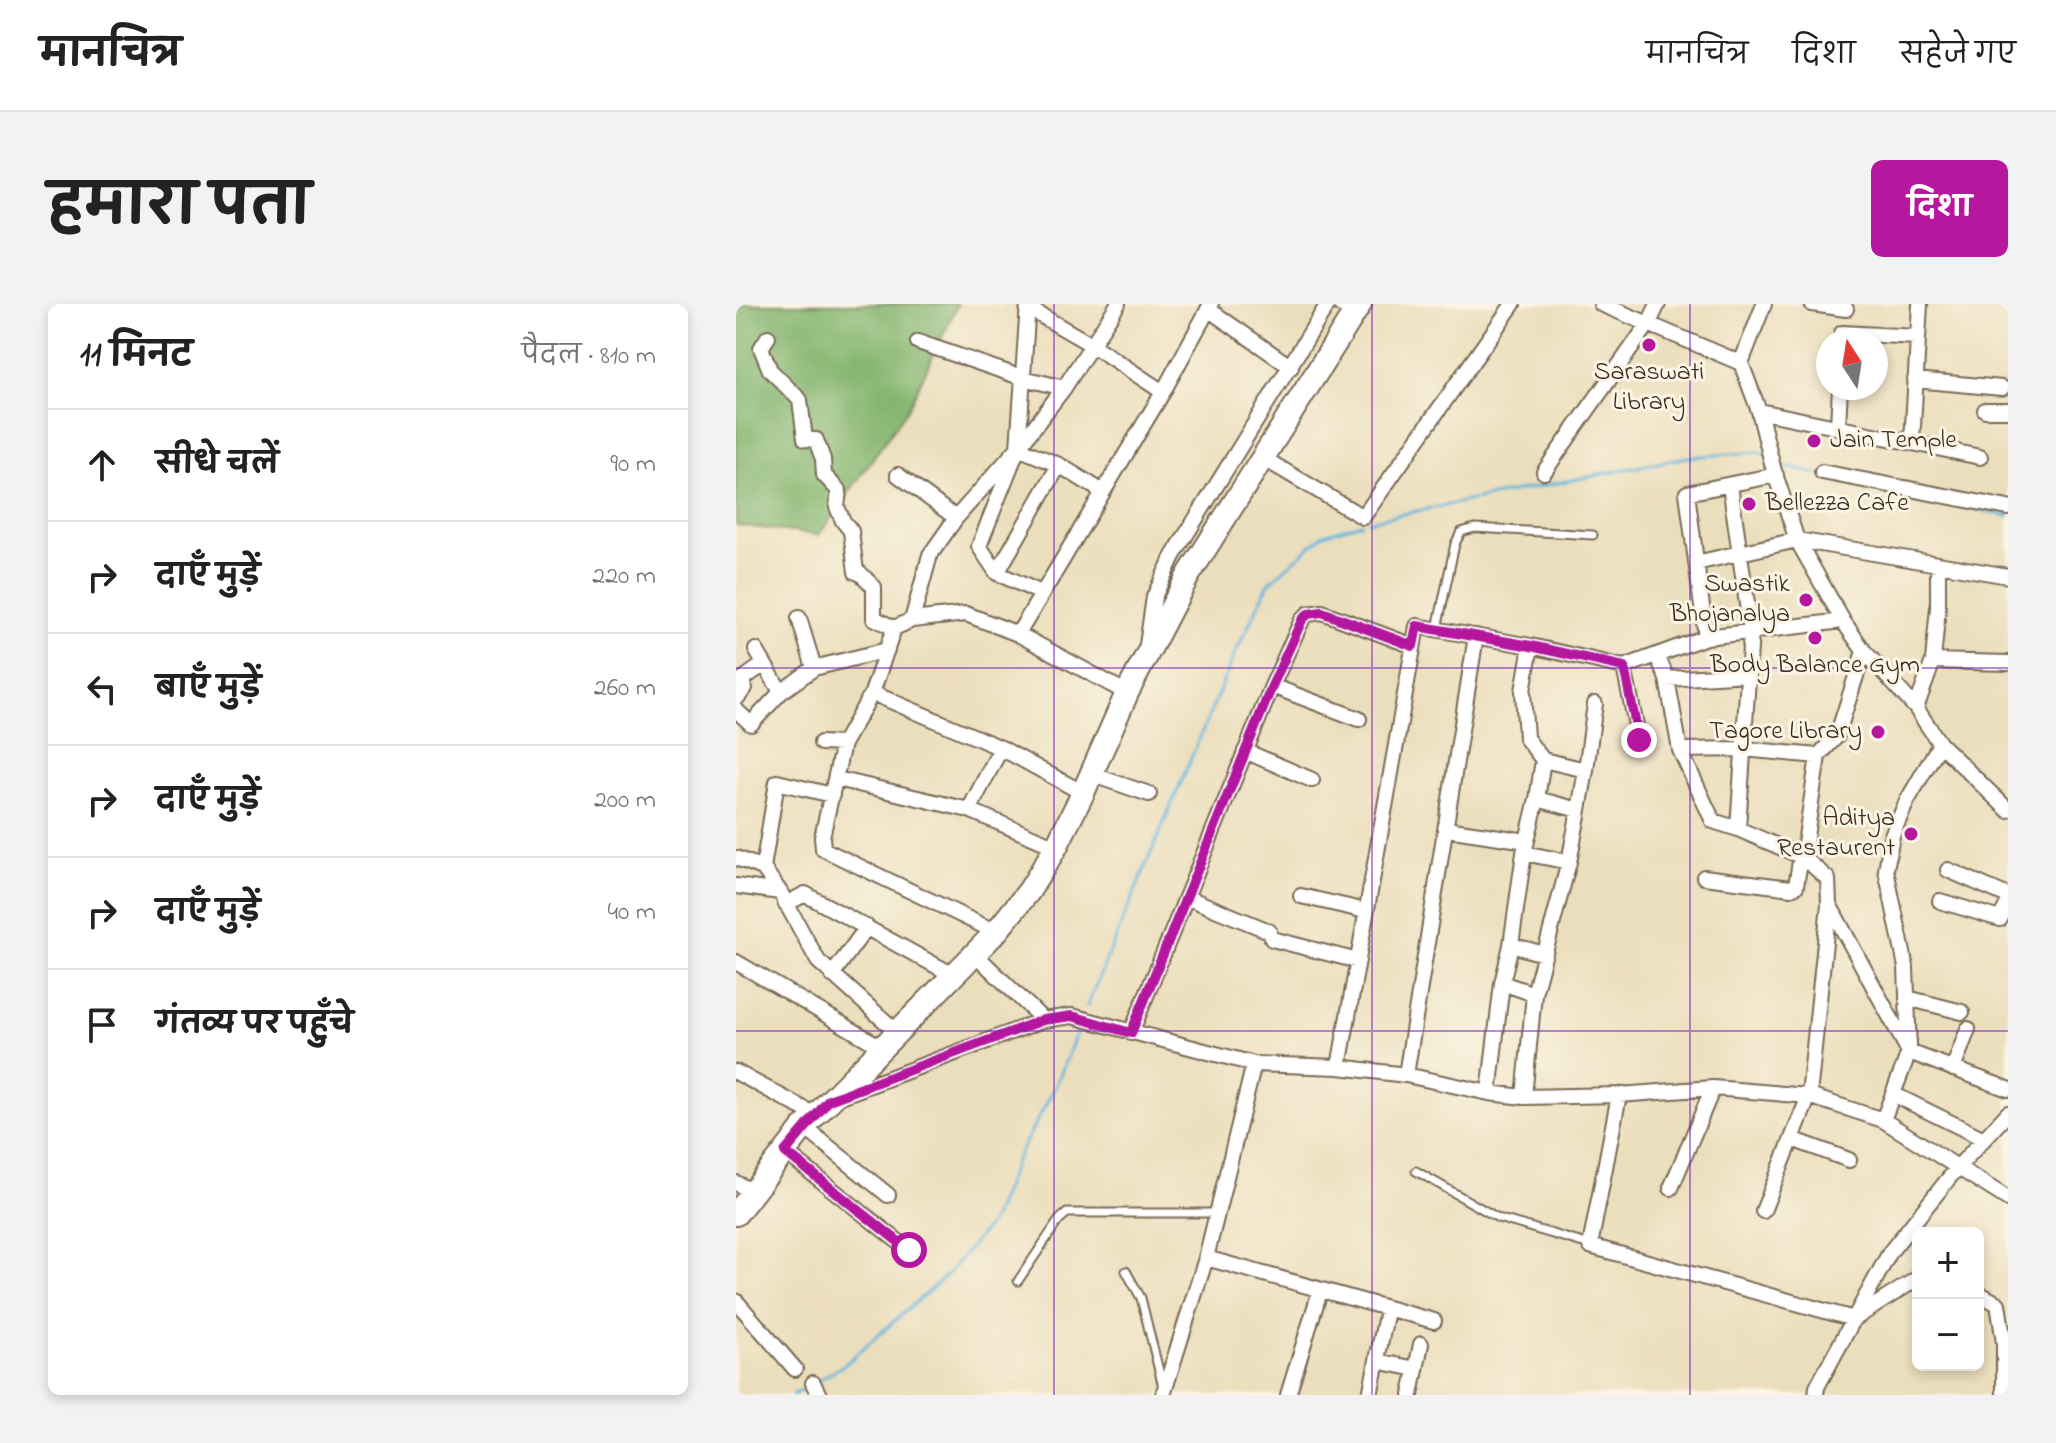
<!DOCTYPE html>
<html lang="hi">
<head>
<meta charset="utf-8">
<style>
	:root { --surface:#fff; --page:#f2f2f2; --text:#222; --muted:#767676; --line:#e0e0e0; --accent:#b5179e }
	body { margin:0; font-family:"Indie Flower","Playpen Sans Deva",sans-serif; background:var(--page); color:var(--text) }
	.controls { position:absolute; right:24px; bottom:24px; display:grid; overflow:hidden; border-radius:12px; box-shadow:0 4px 12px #0003 }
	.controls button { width:72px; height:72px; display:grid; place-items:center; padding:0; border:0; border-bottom:2px solid var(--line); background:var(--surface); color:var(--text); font:40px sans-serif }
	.compass { position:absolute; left:1080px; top:24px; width:72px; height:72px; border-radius:50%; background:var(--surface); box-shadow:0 4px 12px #0003; rotate:348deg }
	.stop { position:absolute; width:24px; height:24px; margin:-18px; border:6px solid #b5179e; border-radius:50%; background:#fff }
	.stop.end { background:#b5179e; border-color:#fff; box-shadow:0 2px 8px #0008 }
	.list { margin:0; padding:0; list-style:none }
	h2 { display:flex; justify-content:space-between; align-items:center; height:104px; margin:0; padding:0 32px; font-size:34px }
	h2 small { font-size:26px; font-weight:400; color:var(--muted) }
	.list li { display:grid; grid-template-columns:52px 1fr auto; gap:24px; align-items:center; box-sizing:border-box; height:112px; padding:0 32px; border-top:2px solid var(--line) }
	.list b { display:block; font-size:30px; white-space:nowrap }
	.list em { font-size:26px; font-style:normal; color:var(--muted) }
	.icon { flex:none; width:44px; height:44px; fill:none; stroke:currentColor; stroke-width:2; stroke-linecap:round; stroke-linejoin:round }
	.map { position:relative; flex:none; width:1272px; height:1091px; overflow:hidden; border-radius:12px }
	header { display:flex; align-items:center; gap:48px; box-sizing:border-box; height:112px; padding:0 40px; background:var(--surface); border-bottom:2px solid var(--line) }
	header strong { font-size:38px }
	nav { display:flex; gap:44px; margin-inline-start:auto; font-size:28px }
	.intro { display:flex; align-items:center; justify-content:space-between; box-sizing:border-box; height:192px; padding:0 48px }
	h1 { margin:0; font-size:56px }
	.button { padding:20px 36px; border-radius:12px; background:var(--accent); color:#fff; font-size:28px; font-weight:700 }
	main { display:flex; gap:48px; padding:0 48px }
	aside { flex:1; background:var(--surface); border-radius:12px; box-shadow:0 4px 12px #0003 }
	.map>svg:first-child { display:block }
	.forest { fill:#84b56f; stroke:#607046; stroke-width:2 }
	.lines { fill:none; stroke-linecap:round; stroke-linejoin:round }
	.stream { stroke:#61b5dd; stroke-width:3 }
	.service-casing { stroke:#796955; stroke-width:11 }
	.minor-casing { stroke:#796955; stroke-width:18 }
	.primary-casing { stroke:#796955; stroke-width:26 }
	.service { stroke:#fff; stroke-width:7 }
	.minor { stroke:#fff; stroke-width:14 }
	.primary { stroke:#fff; stroke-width:22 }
	.route { stroke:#b5179e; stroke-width:10 }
	.grid { fill:none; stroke:#7b2cbf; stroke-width:2; stroke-opacity:0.55 }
	.poi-dot { fill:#b5179e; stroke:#fcf5e5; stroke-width:3 }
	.labels { text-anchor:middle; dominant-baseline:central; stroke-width:6; stroke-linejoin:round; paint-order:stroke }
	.poi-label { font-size:26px; fill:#3b2a1e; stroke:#fcf5e5; text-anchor:end }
</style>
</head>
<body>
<header>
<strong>मानचित्र</strong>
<nav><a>मानचित्र</a><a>दिशा</a><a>सहेजे गए</a></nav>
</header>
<div class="intro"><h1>हमारा पता</h1><a class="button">दिशा</a></div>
<main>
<aside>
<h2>11 मिनट<small>पैदल · 810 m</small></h2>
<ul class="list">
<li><svg class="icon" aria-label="ahead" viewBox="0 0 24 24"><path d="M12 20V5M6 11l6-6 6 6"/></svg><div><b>सीधे चलें</b></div><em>90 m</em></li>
<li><svg class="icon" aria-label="right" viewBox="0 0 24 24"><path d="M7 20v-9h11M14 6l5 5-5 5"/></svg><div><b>दाएँ मुड़ें</b></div><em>220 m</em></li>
<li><svg class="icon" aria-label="left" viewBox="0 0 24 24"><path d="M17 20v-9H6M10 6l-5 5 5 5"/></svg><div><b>बाएँ मुड़ें</b></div><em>260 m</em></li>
<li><svg class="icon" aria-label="right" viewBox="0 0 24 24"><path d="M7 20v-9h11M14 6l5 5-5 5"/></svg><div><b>दाएँ मुड़ें</b></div><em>200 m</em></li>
<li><svg class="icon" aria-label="right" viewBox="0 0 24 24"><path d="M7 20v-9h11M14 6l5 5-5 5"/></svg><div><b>दाएँ मुड़ें</b></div><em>40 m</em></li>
<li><svg class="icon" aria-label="arrive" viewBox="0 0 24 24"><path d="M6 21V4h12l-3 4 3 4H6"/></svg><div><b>गंतव्य पर पहुँचे</b></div></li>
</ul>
</aside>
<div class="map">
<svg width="1272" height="1091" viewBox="0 0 1272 1091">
	<rect width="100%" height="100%" fill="#fcf5e5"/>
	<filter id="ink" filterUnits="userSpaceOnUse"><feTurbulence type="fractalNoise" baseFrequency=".0125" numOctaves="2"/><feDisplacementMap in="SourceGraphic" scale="16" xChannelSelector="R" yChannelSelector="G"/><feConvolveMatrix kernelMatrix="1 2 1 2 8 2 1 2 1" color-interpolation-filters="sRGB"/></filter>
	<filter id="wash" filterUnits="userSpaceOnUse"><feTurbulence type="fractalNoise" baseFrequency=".006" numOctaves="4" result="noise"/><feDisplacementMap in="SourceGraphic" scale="32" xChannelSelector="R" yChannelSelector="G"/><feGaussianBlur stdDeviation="1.8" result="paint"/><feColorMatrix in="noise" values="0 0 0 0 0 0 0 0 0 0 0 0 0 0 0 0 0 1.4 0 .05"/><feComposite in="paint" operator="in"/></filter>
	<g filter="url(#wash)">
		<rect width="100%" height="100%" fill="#ebdebc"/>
		<!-- forest -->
		<path class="forest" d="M0,0h222l-51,106 -88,125 -83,-10z"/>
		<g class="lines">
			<!-- stream -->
			<path class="stream" d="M1042,159l7,4 32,7
				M1225,202l47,10
				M632,217l319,-64 72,-5 6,3
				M351,702l147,-350 35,-73 55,-49 37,-11
				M83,1076l25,-15 103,-90 45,-54 24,-61 41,-77 23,-59
				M57,1091l16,-9"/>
		</g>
	</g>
	<g filter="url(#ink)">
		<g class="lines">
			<defs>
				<path id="service" d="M701,325l18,-85 6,-12 14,-4 118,7
					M680,867l82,47 92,27
					M390,967l15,27 22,89
					M282,977l41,-61 8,-7h149"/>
				<path id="minor" d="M292,0l-10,144 -39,98 18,27 44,20
					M604,0l14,9
					M865,0l140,59
					M1028,0l-23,59 18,48 15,60 23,69 46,81 21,30 52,57 24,36 68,66
					M1076,0l34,5
					M292,4l64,37 71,47
					M472,5l83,58
					M32,33l-7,11 9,22 30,30 5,39 11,1 7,19 1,16 15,16 -2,16 6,14 8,10 5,41 4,1 14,14v31l20,10
					M1105,36l1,-7 75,4
					M182,38l105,36 41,10
					M1179,76l87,8
					M1249,106h23
					M1023,107l221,46
					M1102,121l2,-37
					M1176,139l8,-139
					M282,144l41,17 44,27
					M525,153l102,60 150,-213
					M808,168l105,-149 9,-19
					M1086,168l186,36
					M162,171l58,43
					M994,181l21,147 -13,197
					M960,259l101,-23 211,36
					M261,269l62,-108
					M63,314l15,50
					M176,316l18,-65 26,-37 62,-70 46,-60 54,-84
					M282,330l145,-242 48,-88
					M970,333l-19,-144 89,-18
					M411,341l7,-48 19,-41 155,-252
					M795,342l-8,45 3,47 17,22 43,10 9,-66
					M20,346l25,42
					M921,351l10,24 13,71 33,71 25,8 65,28 25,22 1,25 -20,192 -46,115
					M1197,357l75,2
					M888,363l15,73
					M931,375l81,-5
					M536,382l30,-66 6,-6 14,-2 91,34
					M136,389l129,55 82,45
					M0,395l9,-11 -6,-6 25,-18
					M1180,404l17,-47 5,-54v-42
					M0,406l15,14 30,-32 33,-24 73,-18
					M85,439l22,1
					M944,446l63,-1 75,7
					M509,447l67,29
					M807,456l-6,39 42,11 7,-40
					M357,471l56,19
					M101,475l132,31 87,37
					M96,491l-55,-13 -14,86 17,24 38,69 79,71
					M801,495l-13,54 45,9 10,-52
					M233,506l32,-62
					M710,525l81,12
					M788,549l-13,92 33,9
					M1067,553l15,-101 19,-20 27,-85
					M0,554l27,10
					M1212,566l60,26
					M968,573l87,11 5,-2 5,-31
					M0,582l44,6
					M565,592l65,15
					M450,593l83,34
					M1204,597l60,18 8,-16
					M50,600l19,-10 148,81
					M1093,600l80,148 99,37
					M260,628l-173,-83 -1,-12 21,-93 29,-51 22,-65 18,-8 54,-6 52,20 109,59
					M536,635l86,22
					M775,641l-9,38 32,11 35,-132
					M239,650l68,66
					M0,658l145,85
					M96,671l35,-48
					M1171,694l55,14
					M395,729l141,-347 87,33
					M603,763l78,-441 114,20 93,21 82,-30 137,-16
					M1217,765l15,-40
					M0,768l79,43
					M670,771l70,-439
					M753,789l13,-110
					M1157,790l91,45
					M883,791l-29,151 264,73 64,-41
					M105,792l202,-76 29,-4 182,48 85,3 67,8 83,18 35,4 95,-2 94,-7 96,8 74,24 125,79
					M788,793l10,-103
					M1147,816l26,-68 -3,-85 -20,-97 6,-35 15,-34 33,-57
					M68,823l84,68
					M1056,835l57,21
					M49,848l124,98
					M0,879l17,9
					M935,884l42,-100
					M470,954l228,63
					M1242,989l20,11 6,39v52
					M0,997l59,68
					M641,1057l39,8
					M77,1079l6,12
					M427,1091l43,-137 48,-194
					M552,1091l32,-104
					M634,1091l17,-85
					M675,1091l10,-51
					M1080,1091l1,-8 73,-135 67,-84 51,-55"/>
				<path id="primary" d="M0,910l68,-87 192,-195 33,-41 27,-44 27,-54 44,-100 61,-117 172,-272"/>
			</defs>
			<!-- service casing -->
			<use href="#service" class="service-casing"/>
			<!-- minor casing -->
			<use href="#minor" class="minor-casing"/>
			<!-- primary casing -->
			<use href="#primary" class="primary-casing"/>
			<!-- service -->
			<use href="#service" class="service"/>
			<!-- minor -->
			<use href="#minor" class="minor"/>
			<!-- primary -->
			<use href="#primary" class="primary"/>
		</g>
	</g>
	<g class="lines" filter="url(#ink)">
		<!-- route -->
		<path class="route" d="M173,946l-124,-98 44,-52 214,-80 29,-4 59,17 141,-347 30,-66 6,-6 14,-2 91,34 4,-20 114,20 93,21 15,73"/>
	</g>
	<!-- grid -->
	<path class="grid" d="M318,0v1091M636,0v1091M954,0v1091M0,364h1272M0,727h1272"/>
	<!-- markers -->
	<g class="poi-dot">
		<circle cx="913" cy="41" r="8"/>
		<circle cx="1078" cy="137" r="8"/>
		<circle cx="1013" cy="200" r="8"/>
		<circle cx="1070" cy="296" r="8"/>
		<circle cx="1079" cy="334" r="8"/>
		<circle cx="1142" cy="428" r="8"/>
		<circle cx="1175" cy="530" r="8"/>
	</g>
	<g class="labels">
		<!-- poi labels -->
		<g class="poi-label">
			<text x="913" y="69" text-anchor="middle">Saraswati<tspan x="913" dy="30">Library</tspan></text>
			<text x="1094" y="137" text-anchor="start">Jain Temple</text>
			<text x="1029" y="200" text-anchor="start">Bellezza Cafe</text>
			<text x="1054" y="281">Swastik<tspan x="1054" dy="30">Bhojanalya</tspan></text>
			<text x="1079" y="362" text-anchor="middle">Body Balance Gym</text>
			<text x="1126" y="428">Tagore Library</text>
			<text x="1159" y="515">Aditya<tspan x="1159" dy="30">Restaurent</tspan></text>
		</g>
	</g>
</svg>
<div class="controls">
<button>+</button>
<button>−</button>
</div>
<svg class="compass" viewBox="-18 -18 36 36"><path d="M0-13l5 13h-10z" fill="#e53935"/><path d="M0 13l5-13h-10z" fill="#767676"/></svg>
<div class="stop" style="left:173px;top:946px"></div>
<div class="stop end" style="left:903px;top:436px"></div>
</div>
</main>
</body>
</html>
